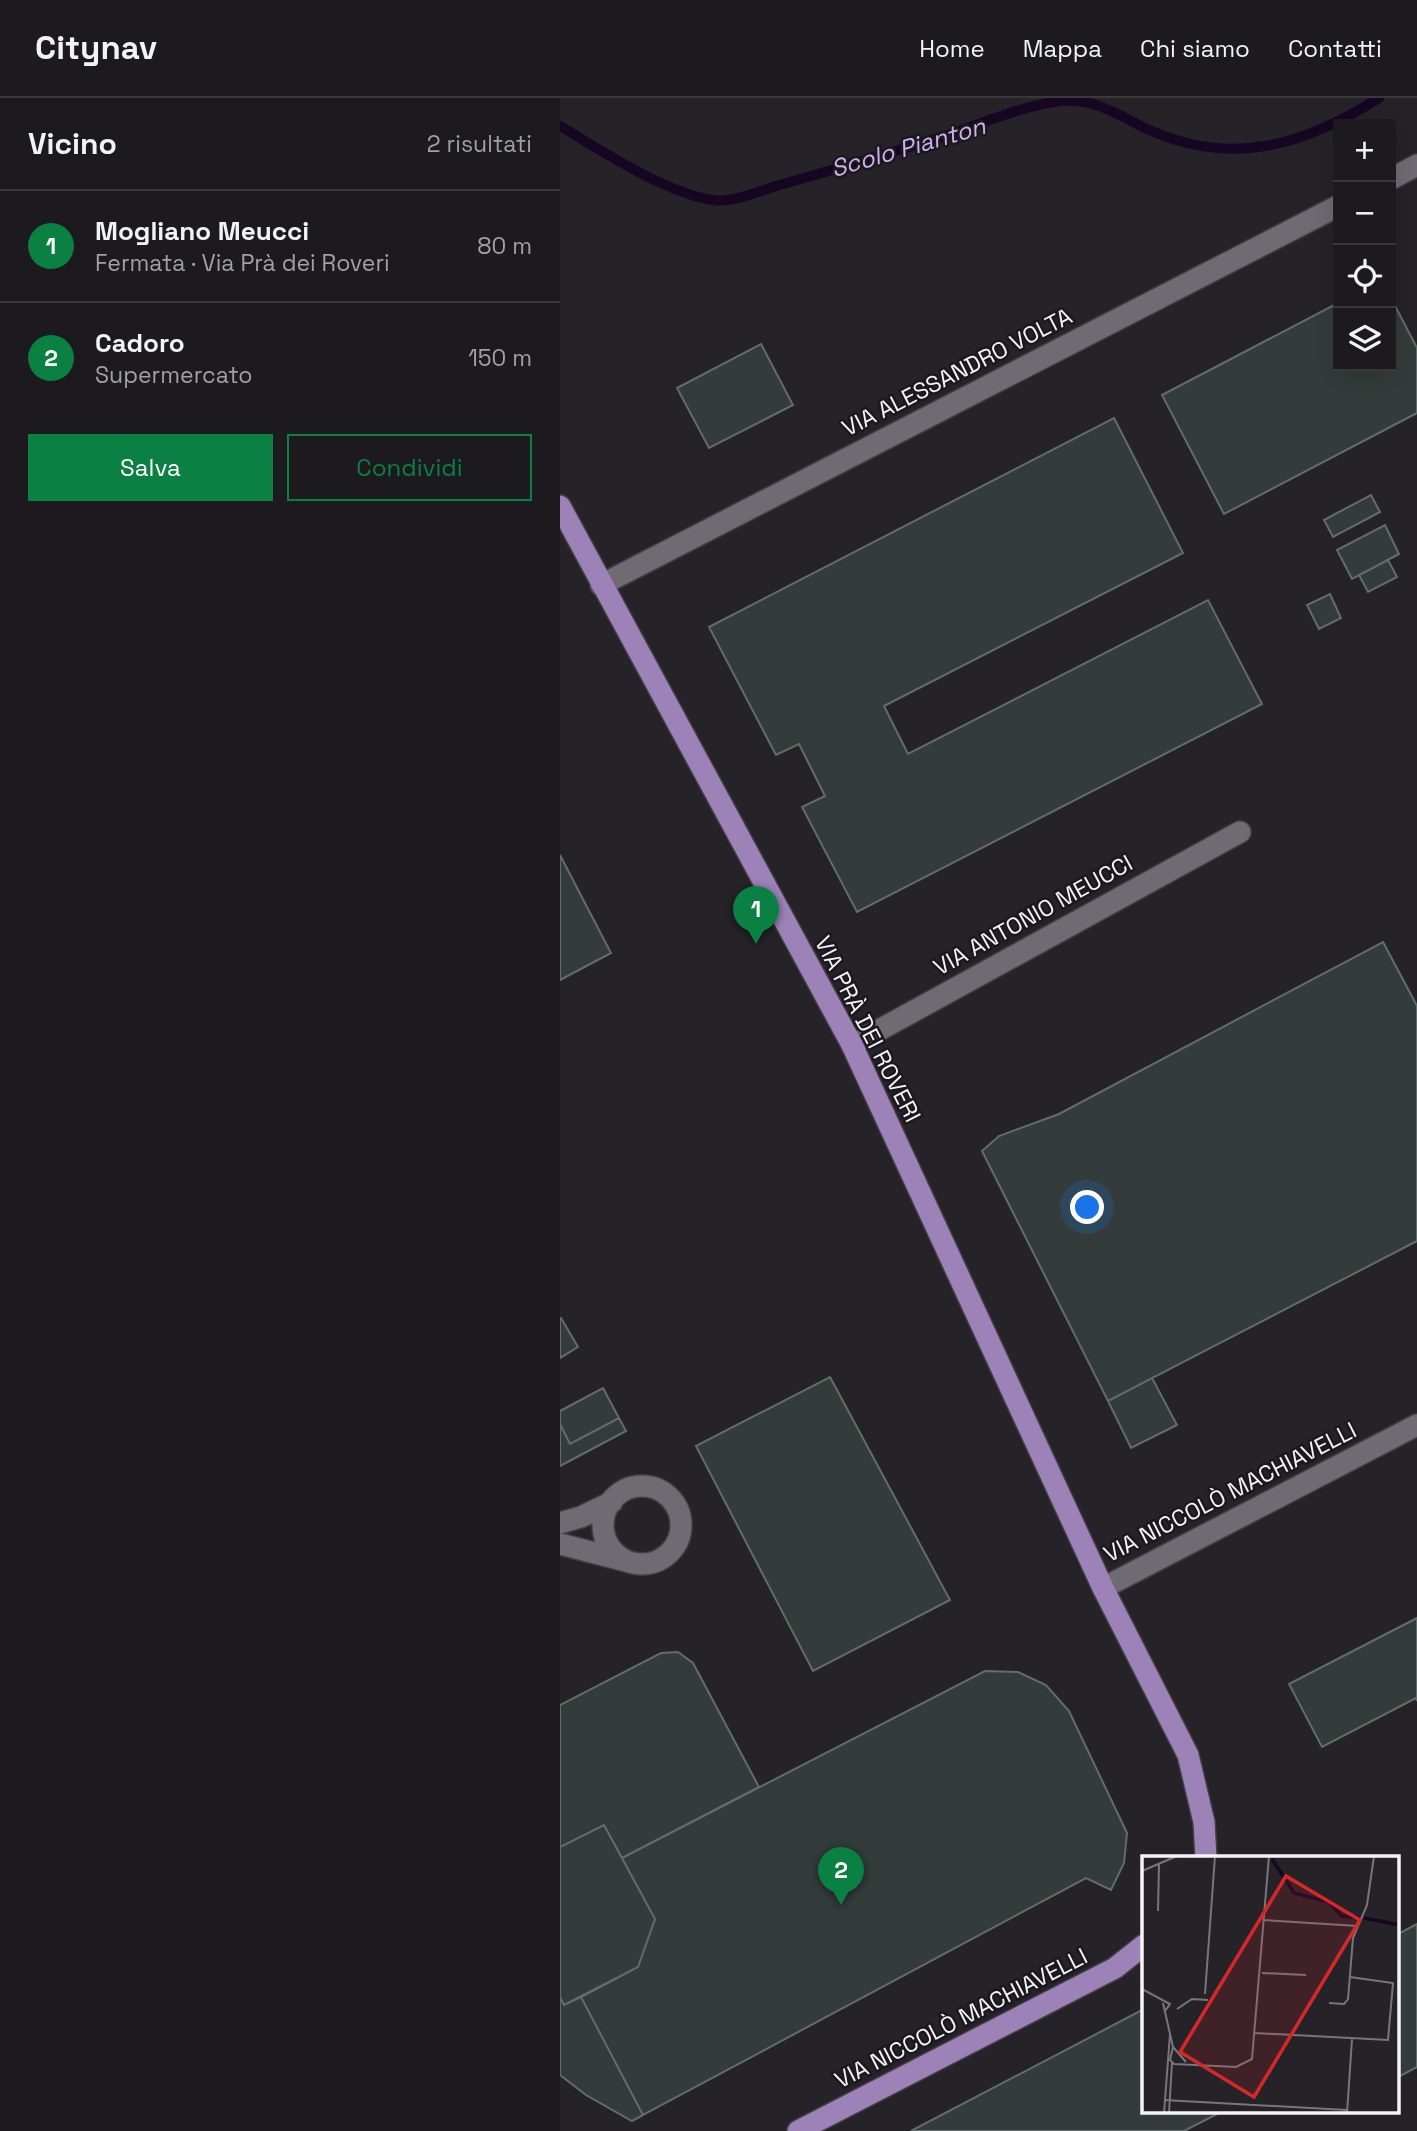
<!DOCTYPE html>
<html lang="it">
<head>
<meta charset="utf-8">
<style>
	:root { --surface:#1c1a1e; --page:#252327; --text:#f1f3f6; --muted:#a0a1a4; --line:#3a383c; --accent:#0b8043 }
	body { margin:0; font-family:"Space Grotesk",sans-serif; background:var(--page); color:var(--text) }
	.controls { position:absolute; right:21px; top:21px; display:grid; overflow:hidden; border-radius:0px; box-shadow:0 7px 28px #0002 }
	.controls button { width:63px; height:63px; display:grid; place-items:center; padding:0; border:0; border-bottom:2px solid var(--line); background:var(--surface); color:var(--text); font:35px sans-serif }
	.you { position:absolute; left:528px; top:1110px; width:24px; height:24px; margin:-18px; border:5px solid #fff; border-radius:50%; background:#1a73e8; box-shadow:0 0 0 10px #1a73e833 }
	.badge { display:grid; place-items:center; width:46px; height:46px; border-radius:50%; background:var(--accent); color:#fff; font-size:23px; font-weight:700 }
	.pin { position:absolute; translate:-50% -58px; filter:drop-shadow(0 2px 4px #0008) }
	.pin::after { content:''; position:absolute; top:37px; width:24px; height:21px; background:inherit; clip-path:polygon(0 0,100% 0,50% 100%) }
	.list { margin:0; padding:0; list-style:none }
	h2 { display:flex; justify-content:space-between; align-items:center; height:91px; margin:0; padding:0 28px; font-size:30px }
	h2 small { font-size:23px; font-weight:400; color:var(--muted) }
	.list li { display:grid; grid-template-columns:46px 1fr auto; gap:21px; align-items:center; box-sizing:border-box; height:112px; padding:0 28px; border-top:2px solid var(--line) }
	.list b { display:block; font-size:26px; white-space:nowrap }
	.list p { margin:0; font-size:23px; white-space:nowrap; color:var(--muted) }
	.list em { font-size:23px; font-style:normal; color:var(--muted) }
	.actions { display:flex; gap:14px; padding:21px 28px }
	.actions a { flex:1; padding:16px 0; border:2px solid var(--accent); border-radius:0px; text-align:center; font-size:24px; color:var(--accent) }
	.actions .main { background:var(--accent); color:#fff }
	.icon { flex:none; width:38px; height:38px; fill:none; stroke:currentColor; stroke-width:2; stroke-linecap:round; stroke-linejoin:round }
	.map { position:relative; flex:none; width:857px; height:2033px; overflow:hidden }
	header { display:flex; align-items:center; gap:42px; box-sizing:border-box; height:98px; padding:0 35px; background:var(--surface); border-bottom:2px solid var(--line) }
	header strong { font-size:33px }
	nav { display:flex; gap:38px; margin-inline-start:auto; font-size:24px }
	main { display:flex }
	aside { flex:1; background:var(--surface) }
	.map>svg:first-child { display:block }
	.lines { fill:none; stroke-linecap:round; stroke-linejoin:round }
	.stream { stroke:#160523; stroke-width:10 }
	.building { fill:#333c3a; stroke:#636c6a; stroke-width:2 }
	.minor-casing { stroke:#413e43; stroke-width:24 }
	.major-casing { stroke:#413e43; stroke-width:24 }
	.minor { stroke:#6e6b72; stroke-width:21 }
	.major { stroke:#9d82b8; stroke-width:21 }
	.labels { text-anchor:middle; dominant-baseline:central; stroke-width:5; stroke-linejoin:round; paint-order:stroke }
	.street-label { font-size:23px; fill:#f6f4f8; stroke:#1b181e }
	.water-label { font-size:24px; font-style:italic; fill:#d1b2f1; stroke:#1b181e }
	.inset-river { fill:none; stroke:#160523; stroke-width:3.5 }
	.inset-road { fill:none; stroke:#79767b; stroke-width:2 }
	.view { fill:#d62828; fill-opacity:0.15; stroke:#d62828; stroke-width:3.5 }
	.inset-edge { fill:none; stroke:#f6f4f8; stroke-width:3.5 }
</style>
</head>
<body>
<header>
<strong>Citynav</strong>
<nav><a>Home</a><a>Mappa</a><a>Chi siamo</a><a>Contatti</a></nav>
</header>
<main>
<aside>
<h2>Vicino<small>2 risultati</small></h2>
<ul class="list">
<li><span class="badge">1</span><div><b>Mogliano Meucci</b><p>Fermata · Via Prà dei Roveri</p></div><em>80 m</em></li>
<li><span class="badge">2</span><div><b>Cadoro</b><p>Supermercato</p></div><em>150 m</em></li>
</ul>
<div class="actions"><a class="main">Salva</a><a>Condividi</a></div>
</aside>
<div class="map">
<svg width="857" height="2033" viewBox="0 0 857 2033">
	<rect width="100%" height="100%" fill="#252228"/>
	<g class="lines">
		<!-- stream -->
		<path class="stream" d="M0,28c42,25 104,66 152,74 21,4 51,-11 71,-16 56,-16 112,-32 168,-50 35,-12 73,-29 111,-33 32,-3 55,13 83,27 85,40 158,18 234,-30"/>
	</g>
	<!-- building -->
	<path class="building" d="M831,200l26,50v65l-193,101 -62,-119 176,-92v63h53z
		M201,246l32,61 -84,43 -32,-60z
		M554,320l69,135 -299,153 24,48 300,-154 54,104 -405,208 -55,-105 23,-11 -26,-52 -23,11 -67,-128z
		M811,397l9,17 -47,25 -9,-17z
		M825,427l14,29 -47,25 -15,-29z
		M828,462l9,17 -29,15 -9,-17z
		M770,496l11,24 -22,11 -12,-24z
		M0,757l51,98 -51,27z
		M823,844l34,64v235l-309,160 -126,-250 17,-15 60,-22z
		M1,1220l17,29 -18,11v-39z
		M270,1279l120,223 -137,71 -117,-225z
		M592,1280l25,47 -46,23 -23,-47z
		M43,1290l16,30 -49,26 -10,-20v-13z
		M59,1320l7,13 -66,35v-42l10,20z
		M857,1520v83l-1,-3 -94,49 -33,-63z
		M118,1554l15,11 66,124 -137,71 -18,-33 -44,22v-142l101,-52z
		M425,1573l33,1 28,13 23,26 58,122 -3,30 -13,27 -25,-12 -443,237 -62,-118 57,-30 17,-48 -33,-61z
		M44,1727l51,94 -17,48 -74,38 -4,-8v-150z
		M857,1826v143l-19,10v-143z
		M0,1899l4,8 17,-8 62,118 -11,6 -46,-26 -26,-20z
		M584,1911v103h77l-37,19h-273z"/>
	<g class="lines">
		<defs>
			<path id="minor" d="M831,81l26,-14
				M41,487l737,-379
				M292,947l388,-213
				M43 1427a39 39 0 1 1 78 0a39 39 0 1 1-78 0Z
				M0,1425l21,-6 31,-15
				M0,1446l66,17
				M543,1490l314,-163"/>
			<path id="major" d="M0,408l292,539 251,543 85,167 16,67 2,36
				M238,2033l317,-163 29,-23"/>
		</defs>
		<!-- minor casing -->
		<use href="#minor" class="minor-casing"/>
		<!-- major casing -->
		<use href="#major" class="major-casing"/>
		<!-- minor -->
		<use href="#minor" class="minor"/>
		<!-- major -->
		<use href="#major" class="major"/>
	</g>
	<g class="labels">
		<!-- street labels -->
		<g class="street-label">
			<text transform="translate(397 274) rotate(-27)">VIA ALESSANDRO VOLTA</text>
			<text transform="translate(473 817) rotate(-29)">VIA ANTONIO MEUCCI</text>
			<text transform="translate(308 931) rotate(63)">VIA PRÀ DEI ROVERI</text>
			<text transform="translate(670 1394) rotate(-27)">VIA NICCOLÒ MACHIAVELLI</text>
			<text transform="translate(401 1920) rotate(-27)">VIA NICCOLÒ MACHIAVELLI</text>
		</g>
		<!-- water labels -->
		<g class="water-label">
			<text transform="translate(348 49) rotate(-16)">Scolo Pianton</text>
		</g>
	</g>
	<!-- overview -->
	<g transform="translate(582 1758)">
		<rect width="257" height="257" fill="#252228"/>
		<path class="inset-river" d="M130,3l22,34 35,9 13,14 17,2M222,62l36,7"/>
		<path class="inset-road" d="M0,15l35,-15M16,55l1,-47M122,64l94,6M120,117l44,2M0,133l28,15 -5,7M63,138l10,-138M21,147l10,44 13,15M187,147l15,1 4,-5 5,-61 14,-33 7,-49M35,153l15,-10 16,1M113,177l133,7 5,-57 -43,-6M31,191l-3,13 4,4 62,3 16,-8 17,-203M22,244l183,10M22,257l6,-79M27,257l3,-50M205,257l5,-74"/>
		<path class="view" d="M144,20l74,44 -106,177 -74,-45z"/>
		<rect width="257" height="257" class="inset-edge"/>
	</g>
</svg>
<div class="controls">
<button>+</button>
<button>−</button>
<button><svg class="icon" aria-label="locate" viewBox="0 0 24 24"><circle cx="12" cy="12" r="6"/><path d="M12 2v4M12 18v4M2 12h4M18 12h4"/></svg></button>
<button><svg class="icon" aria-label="layers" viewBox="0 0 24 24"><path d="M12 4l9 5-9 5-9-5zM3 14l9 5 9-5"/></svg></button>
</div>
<div class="you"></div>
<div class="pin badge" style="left:196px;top:846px">1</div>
<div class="pin badge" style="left:281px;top:1807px">2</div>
</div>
</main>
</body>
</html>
